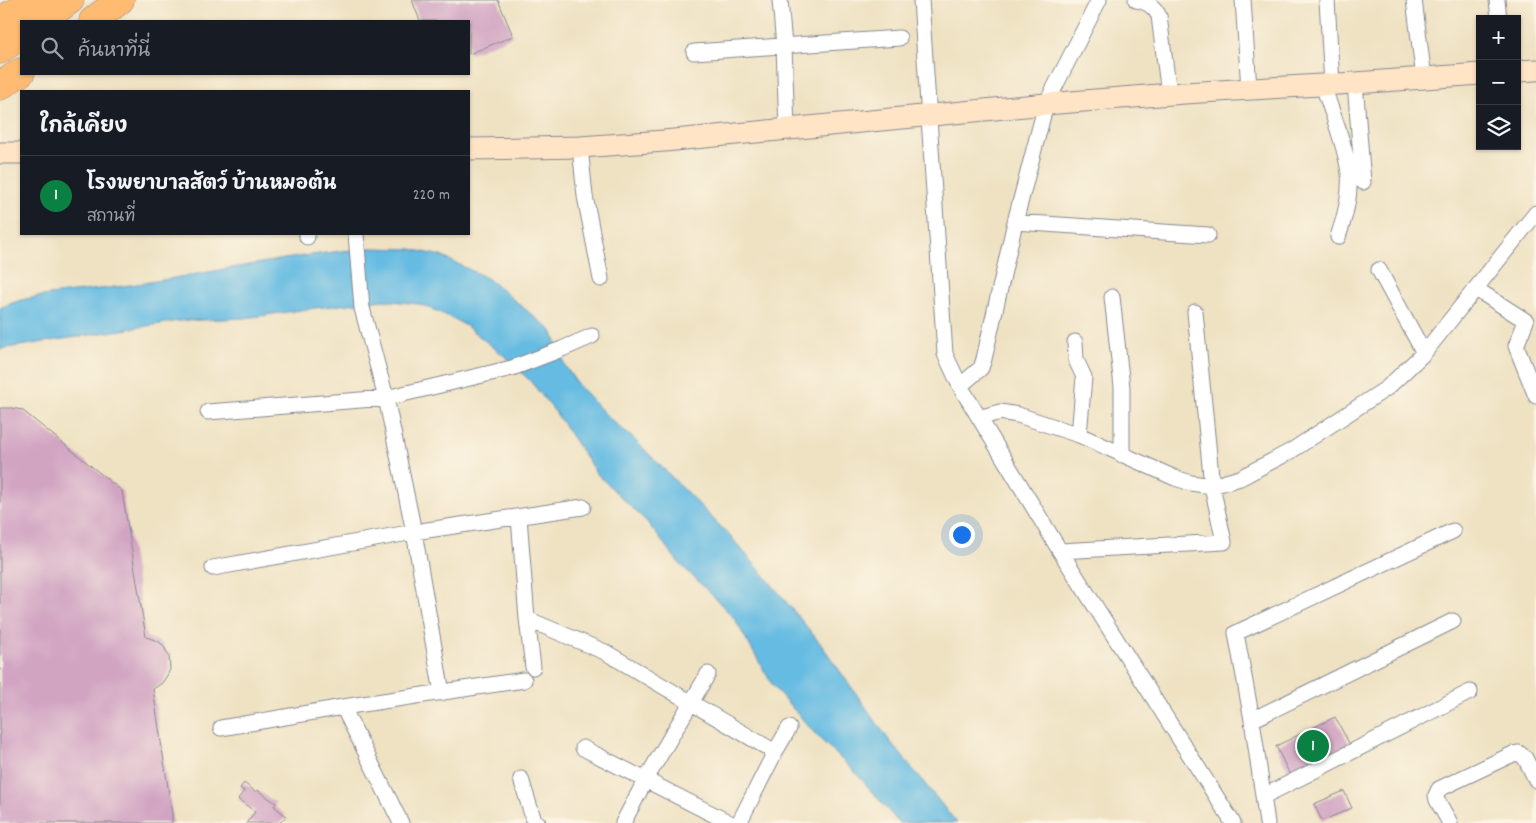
<!DOCTYPE html>
<html lang="th">
<head>
<meta charset="utf-8">
<style>
	:root { --surface:#171b24; --page:#242831; --text:#f1f3f6; --muted:#9ea1a6; --line:#363941; --accent:#0b8043 }
	body { margin:0; font-family:Dekko,"Playpen Sans Thai",sans-serif; background:var(--page); color:var(--text) }
	.controls { position:absolute; right:15px; top:15px; display:grid; overflow:hidden; border-radius:0px; box-shadow:0 1px 4px #0004 }
	.controls button { width:45px; height:45px; display:grid; place-items:center; padding:0; border:0; border-bottom:1px solid var(--line); background:var(--surface); color:var(--text); font:25px sans-serif }
	.you { position:absolute; left:961px; top:534px; width:18px; height:18px; margin:-12px; border:4px solid #fff; border-radius:50%; background:#1a73e8; box-shadow:0 0 0 8px #1a73e833 }
	.badge { display:grid; place-items:center; width:32px; height:32px; border-radius:50%; background:var(--accent); color:#fff; font-size:16px; font-weight:700 }
	.pin { position:absolute; translate:-50% -50%; border:2px solid #fff; box-shadow:0 1px 5px #0006 }
	.list { margin:0; padding:0; list-style:none }
	h2 { display:flex; justify-content:space-between; align-items:center; height:65px; margin:0; padding:0 20px; font-size:21px }
	h2 small { font-size:16px; font-weight:400; color:var(--muted) }
	.list li { display:grid; grid-template-columns:32px 1fr auto; gap:15px; align-items:center; box-sizing:border-box; height:80px; padding:0 20px; border-top:1px solid var(--line) }
	.list b { display:block; font-size:19px; white-space:nowrap }
	.list p { margin:0; font-size:16px; white-space:nowrap; color:var(--muted) }
	.list em { font-size:16px; font-style:normal; color:var(--muted) }
	.icon { flex:none; width:28px; height:28px; fill:none; stroke:currentColor; stroke-width:2; stroke-linecap:round; stroke-linejoin:round }
	.map { position:relative; flex:none; width:1536px; height:823px; overflow:hidden }
	.search { position:absolute; background:var(--surface); box-shadow:0 1px 4px #0004; left:20px; top:20px; width:450px; height:55px; display:flex; align-items:center; gap:12px; box-sizing:border-box; padding:0 18px; border-radius:0px; color:var(--muted); font-size:19px }
	.panel { position:absolute; background:var(--surface); box-shadow:0 1px 4px #0004; left:20px; top:90px; width:450px; height:145px; border-radius:0px }
	.map>svg:first-child { display:block }
	.water { fill:#65bbe2; stroke:#4075a0 }
	.building { fill:#d1a4c2 }
	.lines { fill:none; stroke-linecap:round; stroke-linejoin:round }
	.street-casing { stroke:#858890; stroke-width:17 }
	.secondary-casing { stroke:#858890; stroke-width:23 }
	.highway-casing { stroke:#858890; stroke-width:29 }
	.street { stroke:#fff; stroke-width:15 }
	.secondary { stroke:#ffe4c6; stroke-width:21 }
	.highway { stroke:#ffbb71; stroke-width:28 }
</style>
</head>
<body>
<div class="map">
<svg width="1536" height="823" viewBox="0 0 1536 823">
	<rect width="100%" height="100%" fill="#fcf5e5"/>
	<filter id="ink" filterUnits="userSpaceOnUse"><feTurbulence type="fractalNoise" baseFrequency=".02" numOctaves="2"/><feDisplacementMap in="SourceGraphic" scale="10" xChannelSelector="R" yChannelSelector="G"/><feConvolveMatrix kernelMatrix="1 2 1 2 8 2 1 2 1" color-interpolation-filters="sRGB"/></filter>
	<filter id="wash" filterUnits="userSpaceOnUse"><feTurbulence type="fractalNoise" baseFrequency=".0096" numOctaves="4" result="noise"/><feDisplacementMap in="SourceGraphic" scale="20" xChannelSelector="R" yChannelSelector="G"/><feGaussianBlur stdDeviation="1.12" result="paint"/><feColorMatrix in="noise" values="0 0 0 0 0 0 0 0 0 0 0 0 0 0 0 0 0 1.4 0 .05"/><feComposite in="paint" operator="in"/></filter>
	<g filter="url(#wash)">
		<rect width="100%" height="100%" fill="#efe2c3"/>
		<!-- water -->
		<path class="water" d="M370,248l41,1 30,7 46,22 65,53 13,35 13,19 30,32 26,22 96,97 34,39 56,68 69,97 68,83h-58l-42,-49 -39,-37 -45,-51 -39,-68 -21,-22 -34,-33 -32,-41 -50,-48 -41,-61 -25,-31 -24,-24 -42,-33 -24,-12 -22,-9 -36,-4 -68,8 -70,10 -66,3 -179,28v-41c25,-12 47,-12 73,-16 22,-2 43,-5 64,-8 78,-12 155,-29 233,-36z"/>
		<g id="blocks">
			<!-- building -->
			<path class="building" d="M412,0h86l15,36 -44,18v-33h-49z
				M0,408h12l10,2 100,81 24,146 12,4 5,4 6,11 1,13 -2,5 -6,9 -9,6 19,125v9h-172z
				M1335,717l15,28 -60,30 -14,-29z
				M244,783l12,9 1,-2 19,13 -2,3 12,10 -6,7h-34l9,-11 -17,-13 6,-8 -4,-3z
				M1344,791l8,17 -30,13 -8,-17z"/>
		</g>
	</g>
	<g filter="url(#ink)">
		<use href="#blocks" fill-opacity="0" stroke="#858890" stroke-width="1"/>
		<g class="lines">
			<defs>
				<path id="street" d="M780,0l4,46 3,83
					M921,0l24,354 15,32 100,165 173,272
					M1136,0c11,1 18,6 23,16l10,78
					M1243,0l6,89
					M1327,0l5,84
					M1414,0l10,78
					M1497,0l2,19
					M694,52l205,-14
					M1355,83l8,99
					M1323,85c8,26 23,61 26,88 2,22 -4,44 -11,64
					M580,147l5,49 16,83
					M1015,222l193,13
					M356,234l6,74 24,90 28,134 28,161
					M307,237v-3
					M1379,270l45,83
					M1476,289l50,32 -10,25 20,50
					M1112,297l10,90v68
					M1075,342l1,18 8,17 -5,58
					M960,386l21,-18 3,-9 31,-137 31,-118 53,-104
					M208,412l178,-14 126,-30 50,-19 30,-13
					M979,418l21,-6 18,3 61,20 96,43 16,5 21,3 28,-8 51,-27 96,-63 37,-35 112,-140
					M519,517l8,102 6,48
					M1060,551l164,-9 -12,-56 -17,-174
					M213,568l201,-36 169,-25
					M527,619l78,33 170,100
					M343,707l58,116
					M1252,720l201,-99
					M221,728l122,-21 181,-27
					M583,748l147,75
					M521,779l13,42 4,2
					M1264,796l206,-104
					M623,823l23,-44 62,-105
					M739,823l36,-71 14,-24
					M1267,823l-15,-103 -16,-87 217,-102
					M1450,823l-13,-23 -1,-5 3,-6 74,-35 6,-1 6,5 11,22"/>
				<path id="secondary" d="M1517,71l19,-1
					M469,149l111,-2 84,-6 382,-37 138,-11 171,-10 125,-9
					M0,153h21"/>
				<path id="highway" d="M41,21l29,-21
					M93,21l27,-21
					M0,22l33,-22
					M0,50l21,-15
					M0,86l21,-14"/>
			</defs>
			<!-- street casing -->
			<use href="#street" class="street-casing"/>
			<!-- secondary casing -->
			<use href="#secondary" class="secondary-casing"/>
			<!-- highway casing -->
			<use href="#highway" class="highway-casing"/>
			<!-- street -->
			<use href="#street" class="street"/>
			<!-- secondary -->
			<use href="#secondary" class="secondary"/>
			<!-- highway -->
			<use href="#highway" class="highway"/>
		</g>
	</g>
</svg>
<div class="controls">
<button>+</button>
<button>−</button>
<button><svg class="icon" aria-label="layers" viewBox="0 0 24 24"><path d="M12 4l9 5-9 5-9-5zM3 14l9 5 9-5"/></svg></button>
</div>
<div class="you"></div>
<div class="pin badge" style="left:1313px;top:746px">1</div>
<div class="search"><svg class="icon" aria-label="search" viewBox="0 0 24 24"><circle cx="10" cy="10" r="6"/><path d="M15 15l6 6"/></svg>ค้นหาที่นี่</div>
<section class="panel">
<h2>ใกล้เคียง<small></small></h2>
<ul class="list">
<li><span class="badge">1</span><div><b>โรงพยาบาลสัตว์ บ้านหมอต้น</b><p>สถานที่</p></div><em>220 m</em></li>
</ul>
</section>
</div>
</body>
</html>
